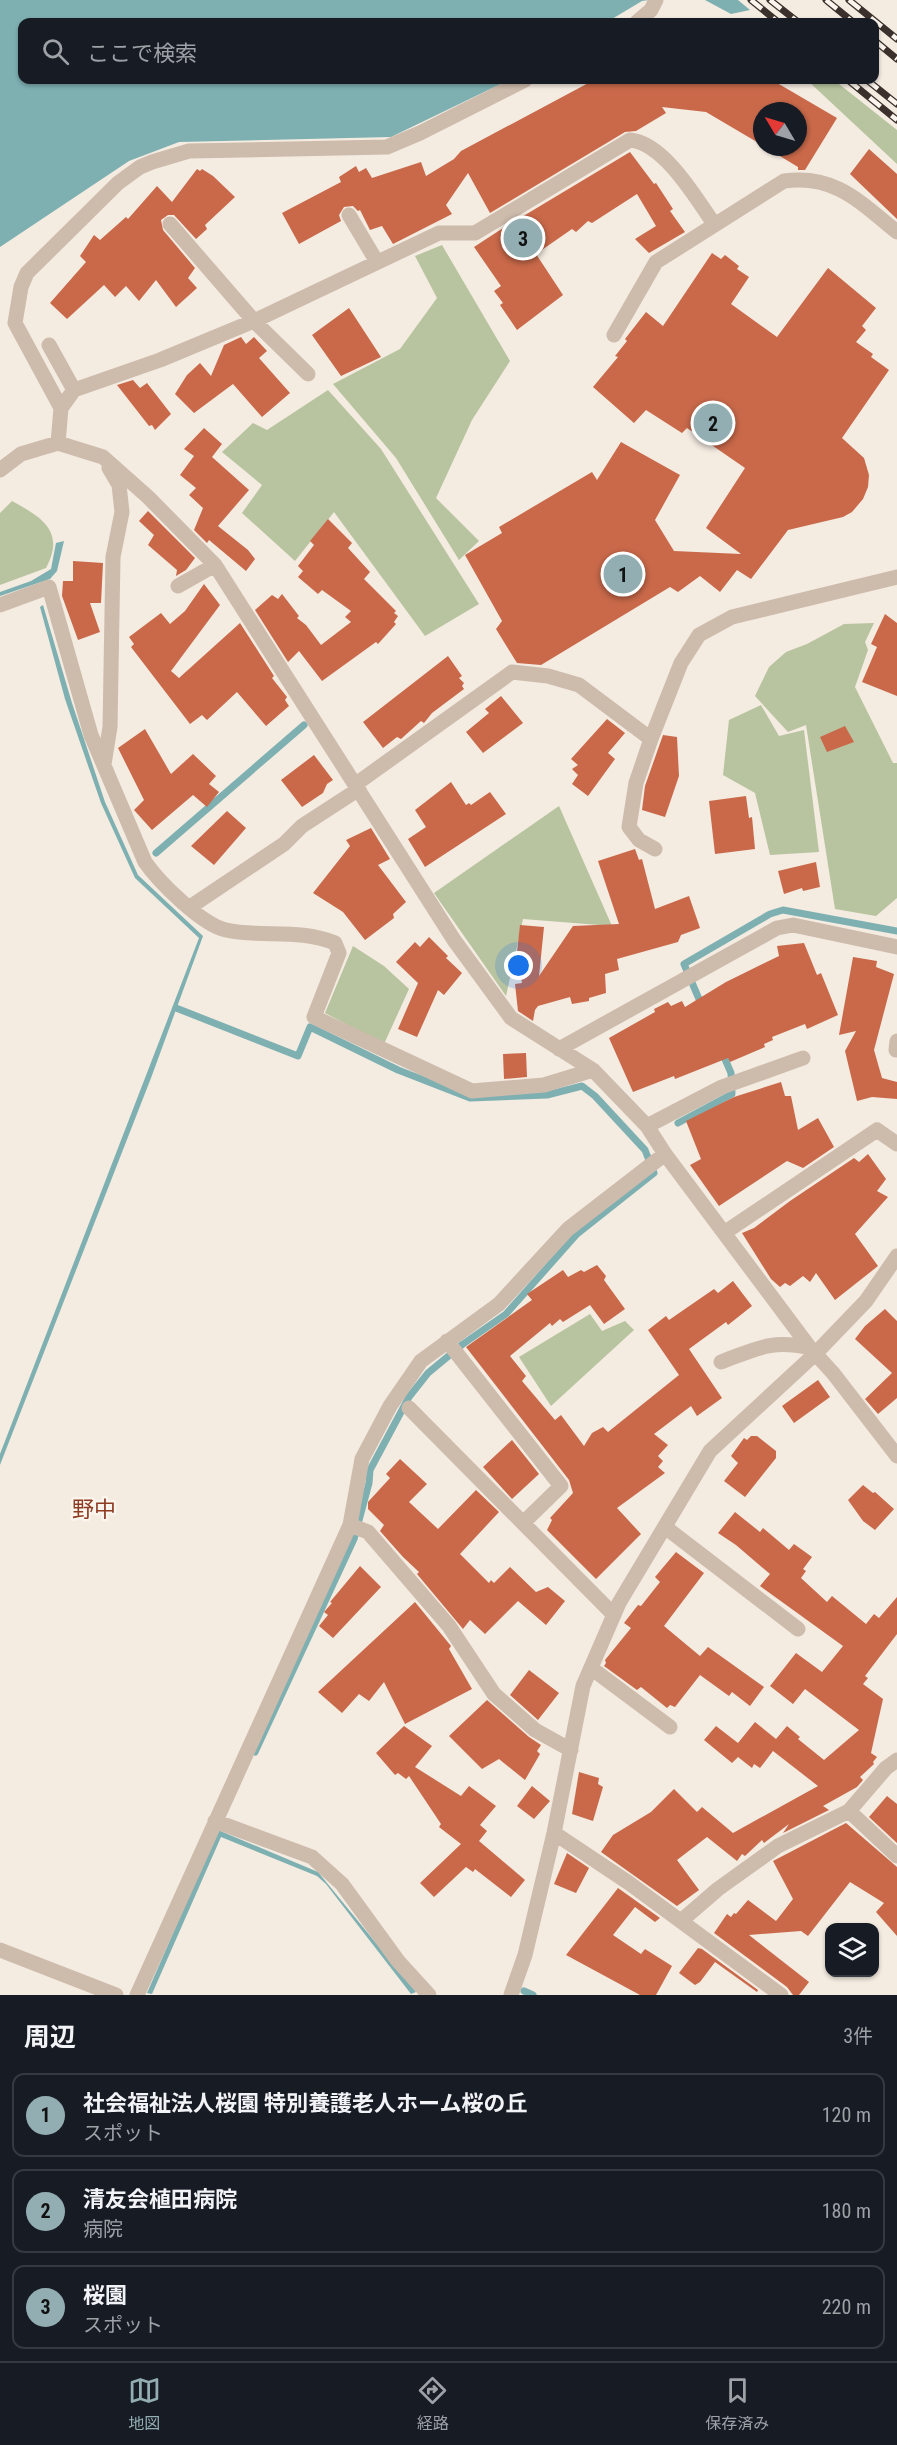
<!DOCTYPE html>
<html lang="ja">
<head>
<meta charset="utf-8">
<style>
	:root { --surface:#171b24; --page:#242831; --text:#f1f3f6; --muted:#9ea1a6; --line:#363941; --accent:#92aeb2 }
	body { margin:0; font-family:"Roboto Condensed","Noto Sans JP",sans-serif; background:var(--page); color:var(--text) }
	.controls { position:absolute; right:18px; bottom:18px; display:grid; overflow:hidden; border-radius:12px; box-shadow:0 2px 4px #0004 }
	.controls button { width:54px; height:54px; display:grid; place-items:center; padding:0; border:0; border-bottom:2px solid var(--line); background:var(--surface); color:var(--text); font:30px sans-serif }
	.compass { position:absolute; left:753px; top:102px; width:54px; height:54px; border-radius:50%; background:var(--surface); box-shadow:0 2px 4px #0004; rotate:308deg }
	.you { position:absolute; left:519px; top:966px; width:21px; height:21px; margin:-15px; border:4px solid #fff; border-radius:50%; background:#1a73e8; box-shadow:0 0 0 9px #1a73e833 }
	.badge { display:grid; place-items:center; width:39px; height:39px; border-radius:50%; background:var(--accent); color:#111; font-size:20px; font-weight:700 }
	.pin { position:absolute; translate:-50% -50%; border:3px solid #fff; box-shadow:0 2px 6px #0006 }
	.list { margin:0; padding:0; list-style:none }
	h2 { display:flex; justify-content:space-between; align-items:center; height:78px; margin:0; padding:0 24px; font-size:26px }
	h2 small { font-size:20px; font-weight:400; color:var(--muted) }
	.list li { display:grid; grid-template-columns:39px 1fr auto; gap:18px; align-items:center; box-sizing:border-box; height:84px; margin:0 12px 12px; padding:0 12px; border:2px solid var(--line); border-radius:12px }
	.list b { display:block; font-size:22px; white-space:nowrap }
	.list p { margin:0; font-size:20px; white-space:nowrap; color:var(--muted) }
	.list em { font-size:20px; font-style:normal; color:var(--muted) }
	.icon { flex:none; width:33px; height:33px; fill:none; stroke:currentColor; stroke-width:2; stroke-linecap:round; stroke-linejoin:round }
	.map { position:relative; flex:none; width:897px; height:1995px; overflow:hidden }
	.search { position:absolute; background:var(--surface); box-shadow:0 2px 4px #0004; left:18px; right:18px; top:18px; height:66px; display:flex; align-items:center; gap:15px; box-sizing:border-box; padding:0 21px; border-radius:12px; color:var(--muted); font-size:22px }
	.sheet { height:366px; background:var(--surface) }
	nav { display:flex; justify-content:space-around; align-items:center; box-sizing:border-box; height:84px; border-top:2px solid var(--line); background:var(--surface); font-size:16px; color:var(--muted) }
	nav a { display:grid; justify-items:center; gap:3px }
	nav .on { color:var(--accent) }
	.map>svg:first-child { display:block }
	.green { fill:#b8c49f }
	.water { fill:#7eb0b2 }
	.lines { fill:none; stroke-linecap:round; stroke-linejoin:round }
	.stream { stroke:#7eb0b2; stroke-width:7 }
	.building { fill:#c9694a }
	.minor { stroke:#cdbbac; stroke-width:15 }
	.rail-casing { stroke:#3b302b; stroke-width:7 }
	.rail { stroke:#fbf5ee; stroke-width:4.5; stroke-dasharray:14; stroke-linecap:butt }
	.labels { text-anchor:middle; dominant-baseline:central; stroke-width:5; stroke-linejoin:round; paint-order:stroke }
	.neighbourhood-label { font-size:22px; fill:#8d3b21; stroke:#fbf5ee }
</style>
</head>
<body>
<div class="map">
<svg width="897" height="1995" viewBox="0 0 897 1995">
	<rect width="100%" height="100%" fill="#f4ebe1"/>
	<!-- green -->
	<path class="green" d="M807,80h27l63,50v34z
		M442,245l68,116 -38,59 -36,78 43,43 -20,19 -63,-102 -63,-74 67,-35 37,-51 -22,-42z
		M328,390l53,59 98,155 -54,32 -91,-124 -39,49 -53,-48 20,-28 -40,-33 31,-29 14,7z
		M12,501c29,16 54,30 34,67l-46,17v-72z
		M874,623l-9,19 3,8 -13,37 38,76h4v135l-21,18 -41,-7 -29,-184 -18,7 -33,-36 14,-29 17,-15 21,-8 37,-20z
		M761,705l18,31 25,-6 15,122 -49,3 -15,-62 -32,-18 6,-55z
		M559,806l53,120 -89,-7 -17,77 -72,-103z
		M353,946l31,20 25,23 -25,55 -59,-31z
		M590,1314l12,17 23,-10 9,9 -83,76 -32,-49z"/>
	<!-- water -->
	<path class="water" d="M0,0h649l-7,1 -35,21h-585v58h487l-118,57 -212,5 -50,19 -129,86z
		M705,0h33l12,10 -19,4z
		M64,541l-7,30 -7,8 -50,17v-4l31,-11 20,-12 5,-26z
		M43,605l29,98 33,99 33,73 65,61 -52,142 -151,387v-11l199,-516 -64,-60 -34,-75 -36,-104 -25,-92z
		M218,1830l100,42 98,120 -5,2 -85,-110 -9,-8 -96,-39 -69,157 -5,-1z"/>
	<g class="lines">
		<!-- stream -->
		<path class="stream" d="M156,853l148,-128
			M702,1006l-18,-42 86,-50 13,-4 114,21
			M176,1008l122,48 12,-29 88,43 72,28 77,-3 35,-9 13,10 50,54 9,23 -77,61 -71,80 -43,30 -35,29 -19,24 -39,73 -1,13 -15,56 -99,213
			M678,1123l54,-29 -1,-21 -9,-21
			M524,1991l9,4"/>
	</g>
	<!-- building -->
	<path class="building" d="M594,80h178l65,38 -32,52h-7v-3l-33,-20h33v-36h-36v34l-56,-33 -44,-5 4,6 -30,18 -11,1 -135,81 -22,-40 -22,32 6,9 -59,30 -11,-18 -12,4 -10,-20 -2,1 -5,-5 -9,1 -5,8 2,6 -42,23 -17,-31 59,-31 -2,-5 17,-11 3,6 7,-4 6,10 49,-16 5,14 28,-17 7,-8z
		M869,149l28,25v45l-47,-45z
		M630,152l24,32 2,-1 17,26 -3,2 15,21 -36,21 -14,-14 21,-13 -19,-32 -45,29 -4,-2 -12,11 -4,-3 -36,25 27,41 -46,35 -17,-25 3,-2 -9,-12 7,-5 -27,-39 26,-17z
		M197,169l3,2 2,-2 11,7 22,21 -30,28 2,4 -11,10 -22,-24h-6l-7,5 2,10 32,38 -7,10 9,10 -21,19 -20,-27 -17,21 -13,-15 -11,11 -11,-12 -37,34 -17,-16 36,-41 -6,-6 14,-21 6,5 26,-23 2,2 29,-33 15,16z
		M712,253l9,6 4,-4 14,11 -2,3 12,8 -18,27 46,33 51,-69 48,40 -14,18 4,4 -10,12 17,12 -2,3 18,13 -47,68 22,20 5,17 -1,12 -5,12 -11,13 -9,5 -55,13 -37,49 -14,-9 -17,22 -20,-16 -22,16 -8,-5 -129,78 -24,-2 -21,-34 6,-8 -37,-66 37,-22 -3,-6 93,-55 5,8 24,-38 59,33 -25,45 19,31 67,3 -35,-26 39,-60 -58,-40 -5,5 -36,-23 -12,13 -41,-36 25,-30 -3,-1 12,-15 -2,-2 21,-27 17,14z
		M349,308l32,49 -40,19 -29,-41z
		M241,337l5,7 8,-7 13,14 -8,7 31,35 -28,24 -29,-33 -39,29 -19,-19 12,-19 13,-12 11,13 13,-31z
		M133,380l7,8 7,-5 24,31 -16,16 -3,-5 -3,1 -32,-41z
		M204,428l18,16 -10,13 37,33 -31,36 30,24 7,9 -9,12 -37,-31 -2,3 -13,-13 9,-22 -14,-13 7,-7 -16,-13 14,-19 -10,-7z
		M148,511l47,47 -9,12 -10,6 1,-6 -29,-25 6,-10 -15,-14z
		M328,519l24,24 -4,5 22,24 -6,7 32,32 -2,2 4,3 -4,6 2,2 -18,20 -2,-2 -54,39 -23,-30 -11,11 -33,-52 17,-15 6,4 4,-5 17,22 -2,2 9,7 15,20 30,-23 -6,-5 6,-6 -29,-21 -4,4 -20,-17 5,-6 -5,-5 16,-21 -4,-4z
		M73,561l30,2 -2,40h-11l10,29 -22,8 -16,-44 1,-15h10z
		M204,584l16,21 -49,66 8,7 61,-55 34,53 -2,2 15,19 -2,3 4,6 -23,20 -29,-34 -30,28 -5,-5 -12,9 -59,-77 3,-3 -5,-7 32,-24 9,11 15,-13z
		M885,614l12,9v73l-35,-14 15,-35 -6,-3z
		M448,656l14,20 -3,2 5,5 -2,3 2,3 -32,24 -8,10 -3,-2 -20,18 -4,-2 -14,11 -20,-26z
		M501,696l22,27 -40,30 -17,-21 23,-19 -4,-4z
		M607,719l18,14 -17,20 7,6 -27,37 -16,-12 6,-9 -6,-6 6,-4 -7,-6z
		M845,726l9,16 -27,10 -7,-15z
		M145,729l26,45 22,-20 23,22 -7,8 10,8 -12,15 -14,-12 -41,35 -18,-20 10,-10 -26,-52z
		M663,735l14,2 2,39 -14,41 -23,-7 3,-24z
		M314,755l19,25 -6,4 -4,9 -21,14 -21,-27z
		M451,782l15,23 3,-2 2,2 19,-13 16,22 -81,53 -17,-28 18,-12 -11,-17z
		M746,796l3,22 3,-1 3,32 -40,5 -6,-53z
		M227,811l19,17 -32,37 -23,-19z
		M371,828l19,31 -12,6 28,37 -13,12 1,4 -29,22 -22,-28 -30,-19 37,-47 -4,-6z
		M635,849l4,11 3,-1 13,50 34,-13 11,32 -19,7 -3,7 -61,17 2,11 -14,4 1,19 -17,5v3l-17,3 -2,-7 -32,9 -3,4 -2,11 -15,-10 -3,-27 7,-1 -5,-31 3,-27 24,2 -5,49 34,-50 46,-2 -21,-63z
		M816,862l4,25 -17,4 -1,-3 -18,6 -6,-23z
		M429,937l19,19 -2,2 16,15 -18,22 -6,-5 -21,47 -19,-8 20,-46 -22,-21 19,-20 5,5z
		M804,943l13,32 4,-2 17,42 -31,14 -2,-5 -33,13 1,3 -9,4 1,3 -35,15 -2,-4 -53,21 -1,-3 -41,16 -24,-54 46,-26 -1,-3 14,-7 3,4 11,-5 3,6 41,-25 53,-26 -2,-10z
		M853,957l24,4 -1,6 18,7 -20,76 8,28 15,4v17l-25,-2 -15,4 -12,-50 11,-20 -17,4z
		M526,1053l1,24 -23,2 -1,-25z
		M781,1082l4,14h6l7,34 20,-12 16,29 -31,21 -16,-7 -68,45 -29,-41 11,-6 -15,-38 48,-24z
		M868,1154l18,25 -9,12 11,6 -33,37 23,32 -43,34 -19,-27 -6,9 -7,-6 -13,10 -5,-3 -5,4 -9,-8 -29,-46 12,-5 36,-27 64,-43 5,4z
		M597,1265l9,11 -2,4 21,29 -21,15 -14,-19 -27,17 -3,-3 -8,7 -2,-3 -40,33 16,20 -4,5 33,39 6,-5 23,31 8,-13 11,-6 5,5 71,-57 -31,-45 18,-14 3,4 45,-31 4,4 15,-12 19,25 -24,19 -2,-3 -37,27 33,49 -25,18 -6,-10 -37,28 14,11 -10,11 5,5 -5,6 7,6 -48,35 24,26 -45,45 -49,-49 5,-10 -2,-2 23,-25 -4,-13 -103,-133 66,-47 -5,-6 36,-24 5,7 13,-7 3,2z
		M885,1309l12,12v77l-19,16 -13,-15 27,-26 -37,-34 10,-13z
		M818,1380l12,17 -36,26 -12,-17z
		M751,1436h6l19,15v7l-31,39 -21,-16 14,-18 -7,-7 13,-18 3,2z
		M512,1440l27,34 -27,25 -29,-32z
		M400,1459l27,25 -18,18 29,27 38,-39 23,22 -39,42 29,29 2,-3 3,3 16,-16 26,25 12,-5 17,14 -19,24 -28,-24 -33,33 -15,-14 -7,9 -46,-55 2,-2 -16,-15 -23,-26 4,-6 -16,-16v-7l22,-24 -4,-4z
		M863,1485l10,8 2,-1 19,17 -19,21 -12,-9 -15,-21z
		M735,1512l25,20 3,-4 26,22 5,-6 18,13 -9,12 3,2 -5,7 26,24 5,-6 34,28 8,-10 5,4 18,-21v37l-32,42 3,2 -5,6 20,15 -12,54 6,4 -4,5 1,2 -14,13 3,3 -6,7 -34,19 6,4 -46,23 6,-9 -25,19 -2,-3 -17,16 -3,-2 -5,7 -30,-24 -30,23 22,30 -22,16 -76,-54 12,-17 38,-23 23,-23 23,23 5,-5 31,26 85,-47 -45,-35 -13,17 -6,-4 -2,4 -14,-11 -6,6 -28,-23 12,-14 22,17 17,-21 21,17 11,-13 13,11 -2,2 26,21 35,-30 -54,-41 -12,15 -23,-18 26,-33 26,19 21,-26 -83,-60 10,-12 -34,-29 -18,-12z
		M676,1552l28,21 -40,53 36,30 8,-9 56,40 -14,19 -18,-14 -3,4 -29,-21 -25,32 -5,-2 -3,3 -26,-21 -4,3 -33,-24 2,-3 -1,-3 26,-32 -7,-5 14,-18 3,1 19,-24 -5,-5z
		M360,1566l21,21 -48,51 -14,-12 9,-11 -4,-3 8,-9 -2,-1z
		M415,1602l36,44 -2,3 23,40 -67,35 -21,-42 -15,19 -10,-7 -17,19 -24,-21z
		M529,1670l30,23 -21,27 -28,-25z
		M487,1700l42,37 12,8 -4,6 3,3 -15,26 -26,-21 -17,10 -33,-33z
		M404,1726l28,20 -17,21 46,29 8,-10 27,20 -16,19 7,6 -8,10 46,39 -14,17 -36,-28 -2,3 -7,-5 -32,30 -14,-14 41,-39 -22,-17 2,-3 -32,-48 -3,3 -8,-6 -3,2 -19,-22z
		M579,1772l20,6 -1,6 5,3 -10,34 -21,-7z
		M532,1786l18,15 -16,18 -17,-13z
		M887,1796l10,8v39l-28,-26z
		M846,1823l51,44v69l-21,-24 8,-9 -34,-21 -42,54 -7,-5 -52,4 60,47 -10,13h-6l-6,-8 -73,-54 13,-19 4,3 3,-4 2,1 12,-14 28,21 17,-22 -20,-38z
		M567,1853l22,15 -13,25 -22,-9z
		M618,1888l42,30 -5,4 -20,-15 -22,28 28,19 4,-5 27,17 -16,29h-16l-74,-40z
		M698,1948l4,1 56,41 -1,2 -42,-30 -15,20 -5,3 -16,-12z"/>
	<g class="lines">
		<!-- minor -->
		<path class="minor" d="M637,22l14,-12 5,-10
			M525,80l-105,53 -33,14 -198,4 -37,11 -12,5 -22,16 -91,90 -6,14 -6,36 46,85 -3,35 45,14 45,40 67,68 239,375 57,78 82,52 54,56 18,28 145,194 23,25 64,83
			M349,215l28,47
			M170,224l84,97 54,53
			M614,335l42,-73 128,-81c51,-7 76,21 113,51
			M49,345l25,45
			M61,408l13,-18 86,-30 94,-39 185,-88h36l155,-93c34,3 66,58 84,84
			M0,470l21,-16 37,-11
			M178,586l37,-21
			M0,605l49,-18 42,148 54,127c14,20 57,63 81,68 36,8 73,-2 109,13l4,10 -25,64 158,74 72,-6 49,-15
			M104,764l6,-37 3,-170 9,-45 -3,-27 -10,-17
			M356,784l156,-112 36,4 31,9 72,54
			M655,849l-16,-9 -10,-13 7,-44 15,-44 30,-76 18,-28 33,-18 165,-40
			M190,907l94,-63 18,-18 57,-37
			M559,1049l218,-121 16,-3 104,22
			M896,1050l1,-9
			M647,1126l75,-39 81,-29
			M724,1233l153,-103 20,14
			M447,1341l114,145 -38,37
			M721,1362c35,-13 51,-23 89,-14
			M409,1408l205,207
			M350,1525l18,7 81,94 45,68 41,36 36,20
			M665,1527l133,102
			M591,1668l79,59
			M849,1811l48,45
			M215,1821l97,36 30,27 56,77 31,34
			M554,1833l75,50 152,112
			M681,1921l37,-32 60,-43 71,-35 37,-43 11,-8
			M0,1950l116,45
			M137,1995l213,-470 12,-66 28,-53 31,-45 78,-57 69,-75 97,-75
			M511,1995l14,-40 29,-122 29,-147 36,-83 91,-152 105,-97 51,-53 31,-45"/>
		<defs>
			<path id="rail" d="M751,0l27,22
				M770,0l28,22
				M826,0l27,22
				M849,0l48,39
				M874,40l23,19
				M848,80l49,40
				M867,80l30,24"/>
		</defs>
		<!-- rail casing -->
		<use href="#rail" class="rail-casing"/>
		<!-- rail -->
		<use href="#rail" class="rail"/>
	</g>
	<g class="labels">
		<!-- neighbourhood labels -->
		<g class="neighbourhood-label">
			<text x="94" y="1509">野中</text>
		</g>
	</g>
</svg>
<div class="controls">
<button><svg class="icon" aria-label="layers" viewBox="0 0 24 24"><path d="M12 4l9 5-9 5-9-5zM3 14l9 5 9-5"/></svg></button>
</div>
<svg class="compass" viewBox="-18 -18 36 36"><path d="M0-13l5 13h-10z" fill="#e53935"/><path d="M0 13l5-13h-10z" fill="#9ea1a6"/></svg>
<div class="you"></div>
<div class="pin badge" style="left:623px;top:574px">1</div>
<div class="pin badge" style="left:713px;top:423px">2</div>
<div class="pin badge" style="left:523px;top:238px">3</div>
<div class="search"><svg class="icon" aria-label="search" viewBox="0 0 24 24"><circle cx="10" cy="10" r="6"/><path d="M15 15l6 6"/></svg>ここで検索</div>
</div>
<section class="sheet">
<h2>周辺<small>3件</small></h2>
<ul class="list">
<li><span class="badge">1</span><div><b>社会福祉法人桜園 特別養護老人ホーム桜の丘</b><p>スポット</p></div><em>120 m</em></li>
<li><span class="badge">2</span><div><b>清友会植田病院</b><p>病院</p></div><em>180 m</em></li>
<li><span class="badge">3</span><div><b>桜園</b><p>スポット</p></div><em>220 m</em></li>
</ul>
</section>
<nav>
<a class="on"><svg class="icon" aria-label="map" viewBox="0 0 24 24"><path d="M3 6l6-2 6 2 6-2v14l-6 2-6-2-6 2zM9 4v14M15 6v14"/></svg>地図</a>
<a><svg class="icon" aria-label="directions" viewBox="0 0 24 24"><path d="M12 3l9 9-9 9-9-9zM9 14v-3h6M13 9l2 2-2 2"/></svg>経路</a>
<a><svg class="icon" aria-label="saved" viewBox="0 0 24 24"><path d="M7 4h10v16l-5-4-5 4z"/></svg>保存済み</a>
</nav>
</body>
</html>
